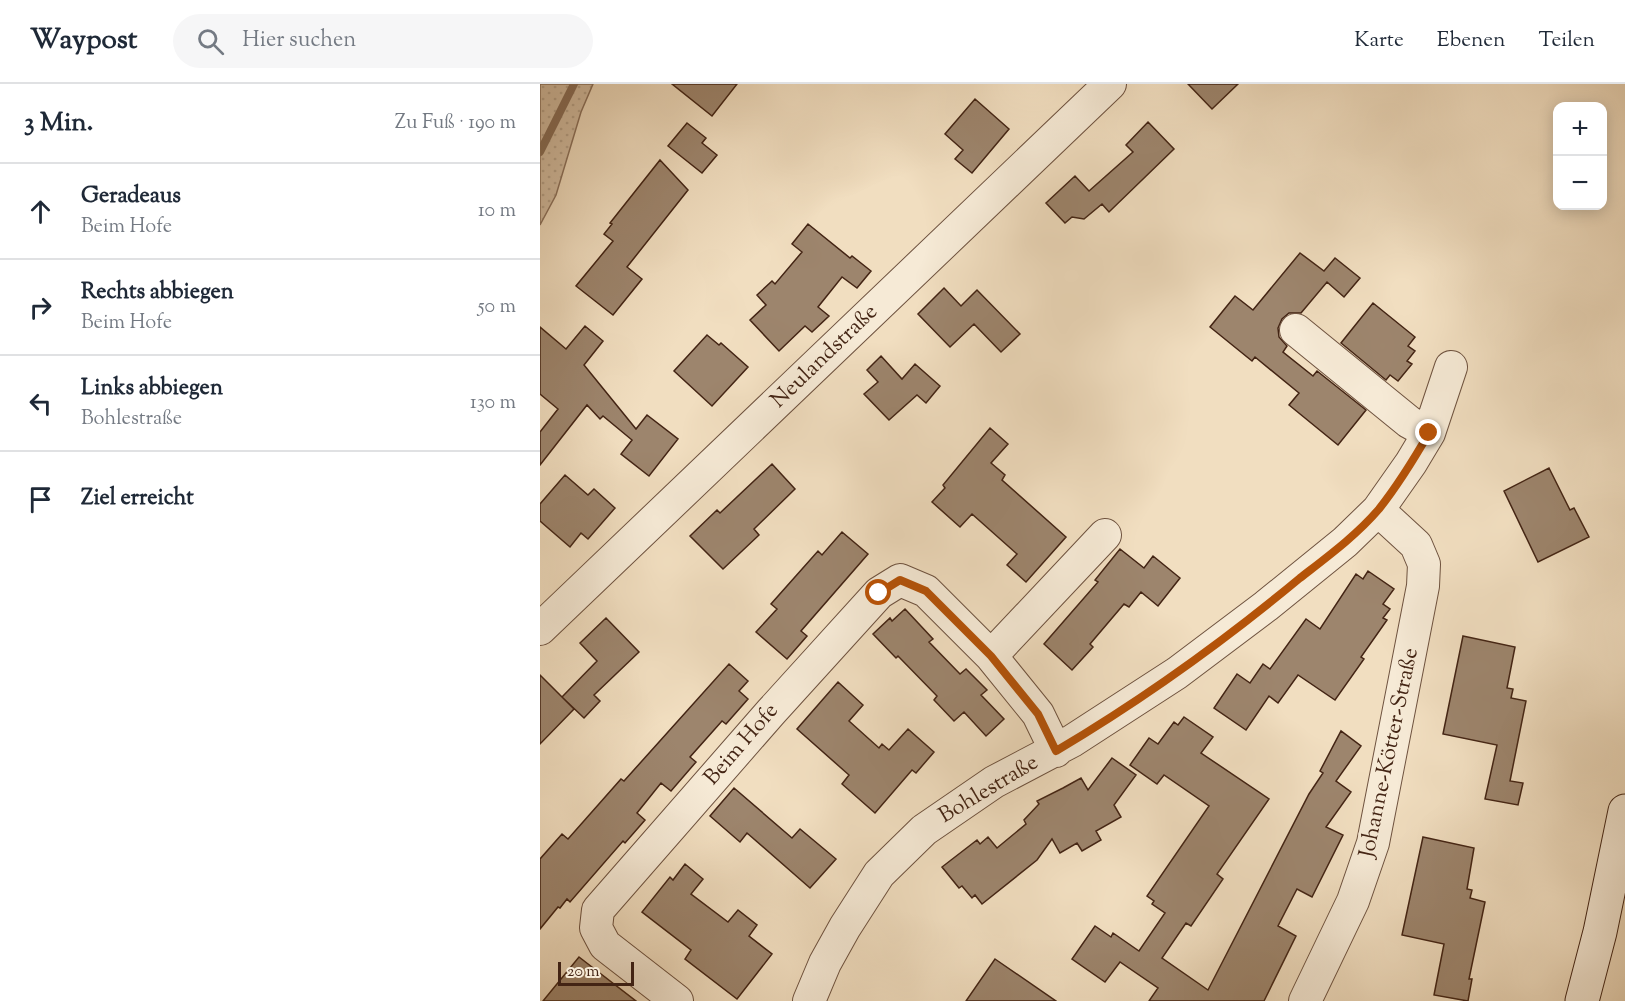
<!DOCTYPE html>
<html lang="de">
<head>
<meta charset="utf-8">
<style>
	:root { --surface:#fff; --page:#f6f6f7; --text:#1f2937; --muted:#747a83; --line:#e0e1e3 }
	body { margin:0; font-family:"Sorts Mill Goudy",serif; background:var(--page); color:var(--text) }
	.controls { position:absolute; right:18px; top:18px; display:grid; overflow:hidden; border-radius:12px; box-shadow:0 3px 15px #0003 }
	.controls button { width:54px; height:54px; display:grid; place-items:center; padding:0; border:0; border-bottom:2px solid var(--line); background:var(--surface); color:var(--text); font:30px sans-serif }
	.scale { position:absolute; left:18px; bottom:15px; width:76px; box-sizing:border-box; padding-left:6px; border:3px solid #432414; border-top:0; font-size:16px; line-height:21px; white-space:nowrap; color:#432414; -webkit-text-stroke:4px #f6ead6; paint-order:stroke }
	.stop { position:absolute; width:18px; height:18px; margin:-14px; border:4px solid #b45309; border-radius:50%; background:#fff }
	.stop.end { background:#b45309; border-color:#fff; box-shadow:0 2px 6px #0008 }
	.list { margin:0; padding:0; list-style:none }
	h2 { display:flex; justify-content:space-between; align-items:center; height:78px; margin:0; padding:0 24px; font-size:26px }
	h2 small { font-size:20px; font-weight:400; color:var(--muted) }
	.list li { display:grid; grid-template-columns:39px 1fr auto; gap:18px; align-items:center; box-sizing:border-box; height:96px; padding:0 24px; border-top:2px solid var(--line) }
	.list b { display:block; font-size:22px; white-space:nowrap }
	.list p { margin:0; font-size:20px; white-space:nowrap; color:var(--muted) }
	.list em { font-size:20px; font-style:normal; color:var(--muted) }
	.icon { flex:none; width:33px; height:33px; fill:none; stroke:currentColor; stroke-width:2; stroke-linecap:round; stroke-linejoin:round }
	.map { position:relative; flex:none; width:1085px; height:917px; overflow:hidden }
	header { display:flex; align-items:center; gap:36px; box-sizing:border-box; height:84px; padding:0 30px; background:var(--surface); border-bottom:2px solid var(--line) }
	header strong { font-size:28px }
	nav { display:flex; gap:33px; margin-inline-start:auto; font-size:21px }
	.search { width:420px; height:54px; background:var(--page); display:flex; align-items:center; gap:15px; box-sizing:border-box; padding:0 21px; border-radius:33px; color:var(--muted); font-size:22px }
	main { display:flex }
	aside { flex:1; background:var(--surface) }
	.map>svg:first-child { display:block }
	.grass { fill:url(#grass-dots); stroke:#8b715c; stroke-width:1.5 }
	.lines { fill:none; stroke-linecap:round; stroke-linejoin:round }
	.stream { stroke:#886e58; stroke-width:8 }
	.building { fill:#9d856d; stroke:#432414; stroke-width:1.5 }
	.street-casing { stroke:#6e523f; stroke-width:34 }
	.secondary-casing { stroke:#432414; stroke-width:35 }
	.street { stroke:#f6ead6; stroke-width:32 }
	.secondary { stroke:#f6ead6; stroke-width:33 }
	.route { stroke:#b45309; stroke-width:8 }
	.labels { text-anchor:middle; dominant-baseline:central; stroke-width:5; stroke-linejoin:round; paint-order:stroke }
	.street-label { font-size:22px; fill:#432414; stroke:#f6ead6 }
</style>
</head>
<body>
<header>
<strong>Waypost</strong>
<div class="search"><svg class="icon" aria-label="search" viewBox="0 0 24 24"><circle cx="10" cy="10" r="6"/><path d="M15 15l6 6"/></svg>Hier suchen</div>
<nav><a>Karte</a><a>Ebenen</a><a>Teilen</a></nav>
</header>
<main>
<aside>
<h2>3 Min.<small>Zu Fuß · 190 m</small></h2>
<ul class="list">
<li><svg class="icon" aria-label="ahead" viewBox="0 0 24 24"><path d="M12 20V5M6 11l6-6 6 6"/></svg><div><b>Geradeaus</b><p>Beim Hofe</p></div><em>10 m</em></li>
<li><svg class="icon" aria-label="right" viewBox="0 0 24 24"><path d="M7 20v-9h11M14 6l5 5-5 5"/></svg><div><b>Rechts abbiegen</b><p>Beim Hofe</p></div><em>50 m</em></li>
<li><svg class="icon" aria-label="left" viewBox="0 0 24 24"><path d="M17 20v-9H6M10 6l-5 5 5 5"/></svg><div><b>Links abbiegen</b><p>Bohlestraße</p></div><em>130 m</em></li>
<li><svg class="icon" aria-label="arrive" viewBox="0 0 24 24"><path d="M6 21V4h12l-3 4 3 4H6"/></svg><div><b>Ziel erreicht</b></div></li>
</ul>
</aside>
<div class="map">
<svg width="1085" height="917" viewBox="0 0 1085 917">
	<defs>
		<pattern id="grass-dots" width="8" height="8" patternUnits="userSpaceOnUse" patternTransform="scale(1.5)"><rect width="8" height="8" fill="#d3bea3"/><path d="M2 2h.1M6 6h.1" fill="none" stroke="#b6a38b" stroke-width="1.8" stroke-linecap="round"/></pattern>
	</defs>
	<rect width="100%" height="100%" fill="#f1dec0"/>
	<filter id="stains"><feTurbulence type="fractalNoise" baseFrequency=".00333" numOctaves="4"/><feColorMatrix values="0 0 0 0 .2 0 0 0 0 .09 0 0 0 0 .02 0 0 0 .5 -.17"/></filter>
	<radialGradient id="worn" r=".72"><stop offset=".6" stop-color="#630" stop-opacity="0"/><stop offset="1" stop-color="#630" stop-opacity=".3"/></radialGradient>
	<!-- grass -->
	<path class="grass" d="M0,0h53l-12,28 -25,83 -16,30z"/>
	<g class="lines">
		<!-- stream -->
		<path class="stream" d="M0,68l34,-68"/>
	</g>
	<!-- building -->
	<path class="building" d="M132,0h65l-25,32z
		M648,0h50l-26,25z
		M435,15l34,30 -37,44 -17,-14 8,-9 -18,-16z
		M608,38l26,27 -65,63 -7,-8 -18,15 -12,-2 -7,6 -19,-20 29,-27 14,15 44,-39 -7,-7z
		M147,39l19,15 -4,5 15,12 -15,18 -34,-27z
		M120,76l28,30 -61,77 15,12 -29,36 -37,-29 37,-45 -9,-7 8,-10 -2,-1z
		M268,140l42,34 2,-2 19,15 -14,17 -15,-11 -24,30 11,9 -17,16 -7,-6 -26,25 -29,-31 16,-15 -9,-10 15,-14 3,3 27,-32 -10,-8z
		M760,169l24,18 11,-13 25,20 -16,19 -17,-15 -26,31h-12l-7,6 -4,9 1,9 8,9 -4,6 30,24 4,-5 49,39 -28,35 -49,-40 10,-12 -44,-36 -3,4 -42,-34 25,-31 18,14z
		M404,204l17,18 16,-16 43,44 -19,18 -27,-28 -24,23 -32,-33z
		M833,219l42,34 -7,9 7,5 -8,10 5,3 -14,17 -8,-6 -4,5 -45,-37z
		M45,242l18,15 -19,24 52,64 11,-14 31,24 -29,37 -28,-22 11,-14 -29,-24 -3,3 -13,-14 -47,60v-33l18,-23 -18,-15v-67l26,22z
		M167,251l12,10 2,-2 27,24 -36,39 -38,-35z
		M341,272l21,23 13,-15 25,22 -14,17 -9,-8 -28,25 -25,-26 14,-12 -11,-12z
		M450,344l18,16 -17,19 14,12 -3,5 64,57 -40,45 -19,-17 10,-11 -45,-40 -12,13 -28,-25 13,-14 -2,-3z
		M232,380l23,25 -41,40 5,6 -36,34 -33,-33 27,-26 3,3z
		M1009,384l21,42 4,-2 15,29 -51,25 -34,-71z
		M25,391l23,20 6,-6 21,19 -27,31 -7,-6 -11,14 -30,-26v-17z
		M302,448l26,22 -67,77 6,5 -20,23 -31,-27 21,-23 -6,-5 47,-53 4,4z
		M580,465l24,19 9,-12 27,22 -22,28 -17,-14 -12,15 -5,-3 -34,40 3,3 -21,23 -28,-26 54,-62 -3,-2z
		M828,487l26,18 -11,15 7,5 -7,9 4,2 -26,37 3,2 -29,41 -37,-25 -20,28 -9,-7 -23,34 -32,-22 23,-34 13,9 13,-19 7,5 36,-50 14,10 36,-55 7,5z
		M365,525l28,30 -4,3 31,32 6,-5 21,21 -6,5 23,24 -18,17 -22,-24 -10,9 -20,-21 3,-4 -39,-40 -2,2 -23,-24 17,-16 2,3z
		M66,534l33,34 -45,43 6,6 -16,17 -22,-21 35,-36 -17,-18z
		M923,552l52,11 -8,41 6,1 -2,9 15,3 -16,80 13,2 -5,22 -33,-6 12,-54 -54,-11z
		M189,580l19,17 -9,10 9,8 -22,25 -4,-3 -32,36 6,5 -25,29 -10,-8 -24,30 8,7 -20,23 -2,-2 -53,61 -3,-3 -7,9 -2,-1 -18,22v-70l22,-25 6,5 53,-60 3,2z
		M0,591l34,34 -34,35z
		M298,598l25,23 -14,16 30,27 3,-4 7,6 19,-21 26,23 -18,21 -4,-3 -37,43 -33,-29 7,-9 -52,-46z
		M644,633l29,20 -12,16 68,46 -52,75 6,5 -32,47 -5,-3 -24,35 46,32 101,-196 14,-21 -3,-2 21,-40 20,15 -25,35 15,11 -25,35 17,8 -31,62 -15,-8 -19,37 18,10 -32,65h-115l9,-13 -38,-26 -15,20 -33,-23 23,-33 16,11 2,-4 26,18 26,-38 -13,-9 2,-3 -7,-5 62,-90 -45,-31 -7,9 -27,-19 19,-27 9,6 16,-22 4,3z
		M572,674l24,17 -22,30 7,12 -25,14 5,9 -19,11 -5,-8 -17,10 -8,-14 -15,21 -55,44 -7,-9 -3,3 -10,-12 -3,2 -17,-21 35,-27 3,4 8,-7 9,11 29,-24 -2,-4 15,-16 -2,-3 26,-13 18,-10 7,12z
		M194,704l58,50 8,-9 36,30 -26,29 -63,-55 -7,9 -30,-26z
		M883,753l51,11 -7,41 5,1 -2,8 15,4 -16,77h3l-4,22 -34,-6 10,-51 -42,-9z
		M145,780l18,15 -12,15 37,28 10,-12 19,15 -8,11 23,18 -35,45 -52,-40 6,-9 -49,-38 28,-35 3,3z
		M39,873l57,44h-93z
		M455,875l61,42h-90z"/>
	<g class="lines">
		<defs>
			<path id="street" d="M756,246l113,92 20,11
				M0,545l570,-545
				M451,572l114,-121
				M137,917l-72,-56 -9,-17 2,-18 173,-198 108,-119 21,-13 26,11 65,65 47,58 18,37
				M269,917l16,-38 20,-36 34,-53 45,-44 70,-48 78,-41 105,-68 89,-67 79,-64 33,-32 33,-47 18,-30 22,-66
				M765,917l48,-100 20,-58 50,-257 1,-22 -8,-19 -38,-35"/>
			<path id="secondary" d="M1042,917l18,-69 25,-121"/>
		</defs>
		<!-- street casing -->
		<use href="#street" class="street-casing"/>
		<!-- secondary casing -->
		<use href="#secondary" class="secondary-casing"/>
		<!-- street -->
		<use href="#street" class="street"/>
		<!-- secondary -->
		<use href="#secondary" class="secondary"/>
	</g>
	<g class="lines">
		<!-- route -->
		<path class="route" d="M339,509l21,-13 26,11 65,65 47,58 18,37c86,-51 167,-109 244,-173 27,-21 57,-43 79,-69 19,-24 35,-50 50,-76"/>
	</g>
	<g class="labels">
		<!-- street labels -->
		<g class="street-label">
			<text transform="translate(285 273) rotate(-44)">Neulandstraße</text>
			<text transform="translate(202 661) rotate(-49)">Beim Hofe</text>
			<text transform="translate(850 669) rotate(-78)">Johanne-Kötter-Straße</text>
			<text transform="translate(449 706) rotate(-31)">Bohlestraße</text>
		</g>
	</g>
	<rect width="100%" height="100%" filter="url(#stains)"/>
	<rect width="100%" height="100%" fill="url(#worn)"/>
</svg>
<div class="controls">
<button>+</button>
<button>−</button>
</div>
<div class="scale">20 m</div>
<div class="stop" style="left:339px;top:509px"></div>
<div class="stop end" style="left:889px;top:349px"></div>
</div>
</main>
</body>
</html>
